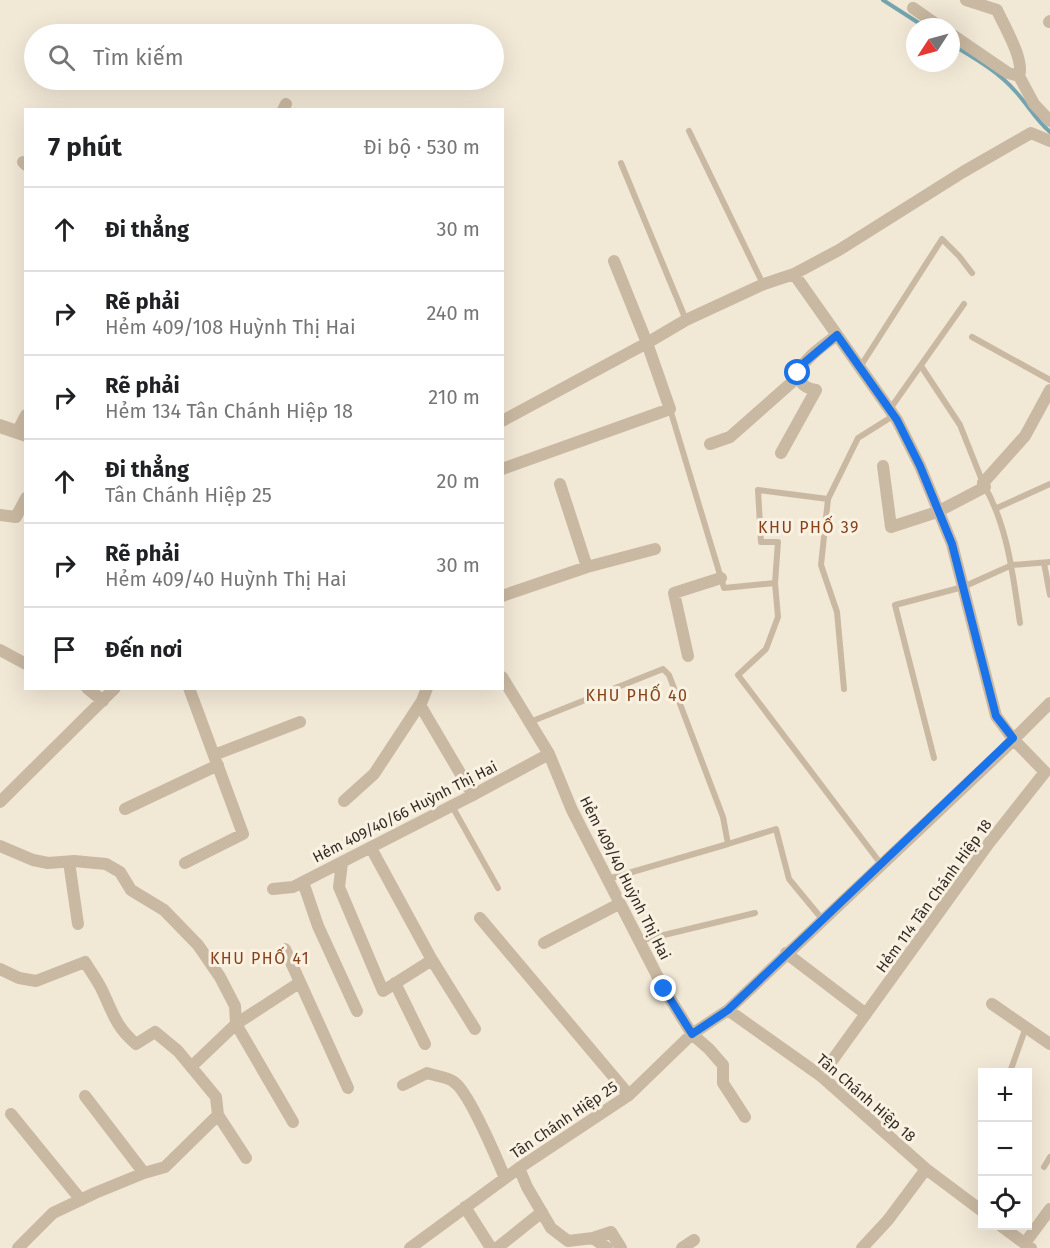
<!DOCTYPE html>
<html lang="vi">
<head>
<meta charset="utf-8">
<style>
	:root { --surface:#fff; --page:#f2f2f2; --text:#202124; --muted:#757577; --line:#e0e0e0 }
	body { margin:0; font-family:"Fira Sans",sans-serif; background:var(--page); color:var(--text) }
	.controls { position:absolute; right:18px; bottom:18px; display:grid; overflow:hidden; border-radius:0px; box-shadow:0 6px 24px #0002 }
	.controls button { width:54px; height:54px; display:grid; place-items:center; padding:0; border:0; border-bottom:2px solid var(--line); background:var(--surface); color:var(--text); font:30px sans-serif }
	.compass { position:absolute; left:906px; top:18px; width:54px; height:54px; border-radius:50%; background:var(--surface); box-shadow:0 6px 24px #0002; rotate:234deg }
	.stop { position:absolute; width:18px; height:18px; margin:-14px; border:4px solid #1a73e8; border-radius:50%; background:#fff }
	.stop.end { background:#1a73e8; border-color:#fff; box-shadow:0 2px 6px #0008 }
	.list { margin:0; padding:0; list-style:none }
	h2 { display:flex; justify-content:space-between; align-items:center; height:78px; margin:0; padding:0 24px; font-size:26px }
	h2 small { font-size:20px; font-weight:400; color:var(--muted) }
	.list li { display:grid; grid-template-columns:39px 1fr auto; gap:18px; align-items:center; box-sizing:border-box; height:84px; padding:0 24px; border-top:2px solid var(--line) }
	.list b { display:block; font-size:22px; white-space:nowrap }
	.list p { margin:0; font-size:20px; white-space:nowrap; color:var(--muted) }
	.list em { font-size:20px; font-style:normal; color:var(--muted) }
	.icon { flex:none; width:33px; height:33px; fill:none; stroke:currentColor; stroke-width:2; stroke-linecap:round; stroke-linejoin:round }
	.map { position:relative; flex:none; width:1050px; height:1248px; overflow:hidden }
	.search { position:absolute; background:var(--surface); box-shadow:0 6px 24px #0002; left:24px; top:24px; width:480px; height:66px; display:flex; align-items:center; gap:15px; box-sizing:border-box; padding:0 21px; border-radius:33px; color:var(--muted); font-size:22px }
	.panel { position:absolute; background:var(--surface); box-shadow:0 6px 24px #0002; left:24px; top:108px; width:480px; height:582px; border-radius:0px }
	.map>svg:first-child { display:block }
	.lines { fill:none; stroke-linecap:round; stroke-linejoin:round }
	.stream { stroke:#74a5af; stroke-width:4 }
	.service { stroke:#cab9a2; stroke-width:6 }
	.minor { stroke:#cab9a2; stroke-width:12 }
	.tertiary { stroke:#cab9a2; stroke-width:14 }
	.route { stroke:#1a73e8; stroke-width:8 }
	.labels { text-anchor:middle; dominant-baseline:central; stroke-width:6; stroke-linejoin:round; paint-order:stroke }
	.street-label { font-size:15px; fill:#342b25; stroke:#f9f2e2 }
	.neighbourhood-label { font-size:16px; letter-spacing:1.5px; fill:#86421b; stroke:#f9f2e2 }
</style>
</head>
<body>
<div class="map">
<svg width="1050" height="1248" viewBox="0 0 1050 1248">
	<rect width="100%" height="100%" fill="#f2e8d6"/>
	<g class="lines">
		<!-- stream -->
		<path class="stream" d="M883,0l42,27
			M951,44c23,14 47,27 65,48 12,13 20,28 34,40"/>
		<!-- service -->
		<path class="service" d="M689,131l74,153
			M621,163l65,157
			M972,337l78,43
			M921,366l39,59 23,58
			M860,367l82,-128 17,17 13,17
			M670,409l54,179 51,-5 3,34 -12,32 -28,26 143,189
			M890,409l74,-105
			M985,487c23,41 28,89 35,136
			M997,508l53,-24
			M1044,563l6,32
			M775,583l3,-41h-17l-3,-52 70,9
			M844,689l-7,-77 -16,-47 7,-66 30,-61 35,-22
			M530,722l133,-53 6,6 54,142 5,27 48,-15 13,50 33,40
			M934,758l-39,-153 68,-18 49,-22 38,-3
			M452,806l46,82
			M608,879l120,-35
			M639,941l116,-28
			M1010,1072l16,-45
			M1044,1167l6,-10"/>
		<!-- minor -->
		<path class="minor" d="M966,0l31,10c7,16 28,50 22,66l15,28 16,17
			M913,8l27,19
			M1049,22l1,-1
			M951,34l57,39 11,3
			M283,110l3,-6
			M23,162l3,3
			M794,274l103,146 23,46 32,78 44,172 17,23 32,33 -56,71 -168,233
			M502,421l145,-78 -33,-82
			M17,432l9,-17
			M710,444l20,-7 69,-61
			M781,453l35,-63c-7,-1 -12,-3 -16,-9 -8,-16 26,-37 37,-46
			M883,466l8,61 46,-15 48,-25 -2,-4 42,-47 25,-46
			M502,469l168,-60 -23,-66 39,-23 78,-36 30,-10 45,-24 124,-78 68,-39 19,8
			M560,484l27,83
			M0,515l16,2 10,-19
			M502,596l85,-29 68,-18
			M0,650l26,14
			M688,656l-14,-63 47,-15
			M502,677l47,77 23,56 92,179 28,45 17,15 14,16v18l22,34
			M87,688l16,13
			M420,705l53,90
			M214,755l86,-33
			M344,801l30,-27 48,-73 5,-13
			M0,802l115,-114
			M125,809l93,-44
			M0,846l33,14 15,3 26,-2 32,3 14,8 11,18 33,20 34,35 22,32 15,29 1,18 57,98
			M371,848l61,112 43,69
			M69,862l9,62
			M185,863l58,-29 -54,-146
			M342,863l-3,24 44,104 49,-31
			M303,882l15,44 39,85
			M273,889l20,-2 180,-92 76,-41
			M480,918l149,177
			M544,943l75,-39
			M285,949l63,139
			M786,953l80,61
			M0,969l19,9 17,3 49,-19c6,10 13,19 18,30 10,22 14,36 33,52l19,-12 23,19 38,46 2,18 -53,52 -21,6 -49,20 -42,20 -35,35
			M395,983l30,61
			M992,1004l58,40
			M728,1010l93,66 105,93 56,42
			M191,1067l45,-43 63,-41
			M403,1085l24,-12c8,3 21,4 27,9 15,10 43,77 51,96
			M85,1096l59,77
			M11,1114l70,86
			M218,1115l28,43
			M519,1168l8,19 24,41 17,13 25,-3 14,10
			M465,1207l26,41
			M1001,1226l30,22
			M593,1238l18,-6 10,16
			M1025,1243l25,-34
			M410,1248l109,-80 110,-73 63,-61 36,-24 274,-259 48,-48
			M497,1248l45,-36
			M682,1248l12,-8
			M862,1248l26,-28 38,-51"/>
		<!-- tertiary -->
		<path class="tertiary" d="M0,426l26,9"/>
	</g>
	<g class="lines">
		<!-- route -->
		<path class="route" d="M664,989l28,45 36,-24 285,-272 -17,-22 -44,-172 -32,-78 -23,-46 -60,-85 -32,27 -7,11"/>
	</g>
	<g class="labels">
		<!-- street labels -->
		<g class="street-label">
			<text transform="translate(405 812) rotate(-27)">Hẻm 409/40/66 Huỳnh Thị Hai</text>
			<text transform="translate(625 878) rotate(63)">Hẻm 409/40 Huỳnh Thị Hai</text>
			<text transform="translate(934 896) rotate(-54)">Hẻm 114 Tân Chánh Hiệp 18</text>
			<text transform="translate(866 1098) rotate(41)">Tân Chánh Hiệp 18</text>
			<text transform="translate(564 1120) rotate(-34)">Tân Chánh Hiệp 25</text>
		</g>
		<!-- neighbourhood labels -->
		<g class="neighbourhood-label">
			<text x="809" y="527">KHU PHỐ 39</text>
			<text x="637" y="695">KHU PHỐ 40</text>
			<text x="260" y="958">KHU PHỐ 41</text>
		</g>
	</g>
</svg>
<div class="controls">
<button>+</button>
<button>−</button>
<button><svg class="icon" aria-label="locate" viewBox="0 0 24 24"><circle cx="12" cy="12" r="6"/><path d="M12 2v4M12 18v4M2 12h4M18 12h4"/></svg></button>
</div>
<svg class="compass" viewBox="-18 -18 36 36"><path d="M0-13l5 13h-10z" fill="#e53935"/><path d="M0 13l5-13h-10z" fill="#757577"/></svg>
<div class="stop" style="left:798px;top:373px"></div>
<div class="stop end" style="left:664px;top:989px"></div>
<div class="search"><svg class="icon" aria-label="search" viewBox="0 0 24 24"><circle cx="10" cy="10" r="6"/><path d="M15 15l6 6"/></svg>Tìm kiếm</div>
<section class="panel">
<h2>7 phút<small>Đi bộ · 530 m</small></h2>
<ul class="list">
<li><svg class="icon" aria-label="ahead" viewBox="0 0 24 24"><path d="M12 20V5M6 11l6-6 6 6"/></svg><div><b>Đi thẳng</b></div><em>30 m</em></li>
<li><svg class="icon" aria-label="right" viewBox="0 0 24 24"><path d="M7 20v-9h11M14 6l5 5-5 5"/></svg><div><b>Rẽ phải</b><p>Hẻm 409/108 Huỳnh Thị Hai</p></div><em>240 m</em></li>
<li><svg class="icon" aria-label="right" viewBox="0 0 24 24"><path d="M7 20v-9h11M14 6l5 5-5 5"/></svg><div><b>Rẽ phải</b><p>Hẻm 134 Tân Chánh Hiệp 18</p></div><em>210 m</em></li>
<li><svg class="icon" aria-label="ahead" viewBox="0 0 24 24"><path d="M12 20V5M6 11l6-6 6 6"/></svg><div><b>Đi thẳng</b><p>Tân Chánh Hiệp 25</p></div><em>20 m</em></li>
<li><svg class="icon" aria-label="right" viewBox="0 0 24 24"><path d="M7 20v-9h11M14 6l5 5-5 5"/></svg><div><b>Rẽ phải</b><p>Hẻm 409/40 Huỳnh Thị Hai</p></div><em>30 m</em></li>
<li><svg class="icon" aria-label="arrive" viewBox="0 0 24 24"><path d="M6 21V4h12l-3 4 3 4H6"/></svg><div><b>Đến nơi</b></div></li>
</ul>
</section>
</div>
</body>
</html>
